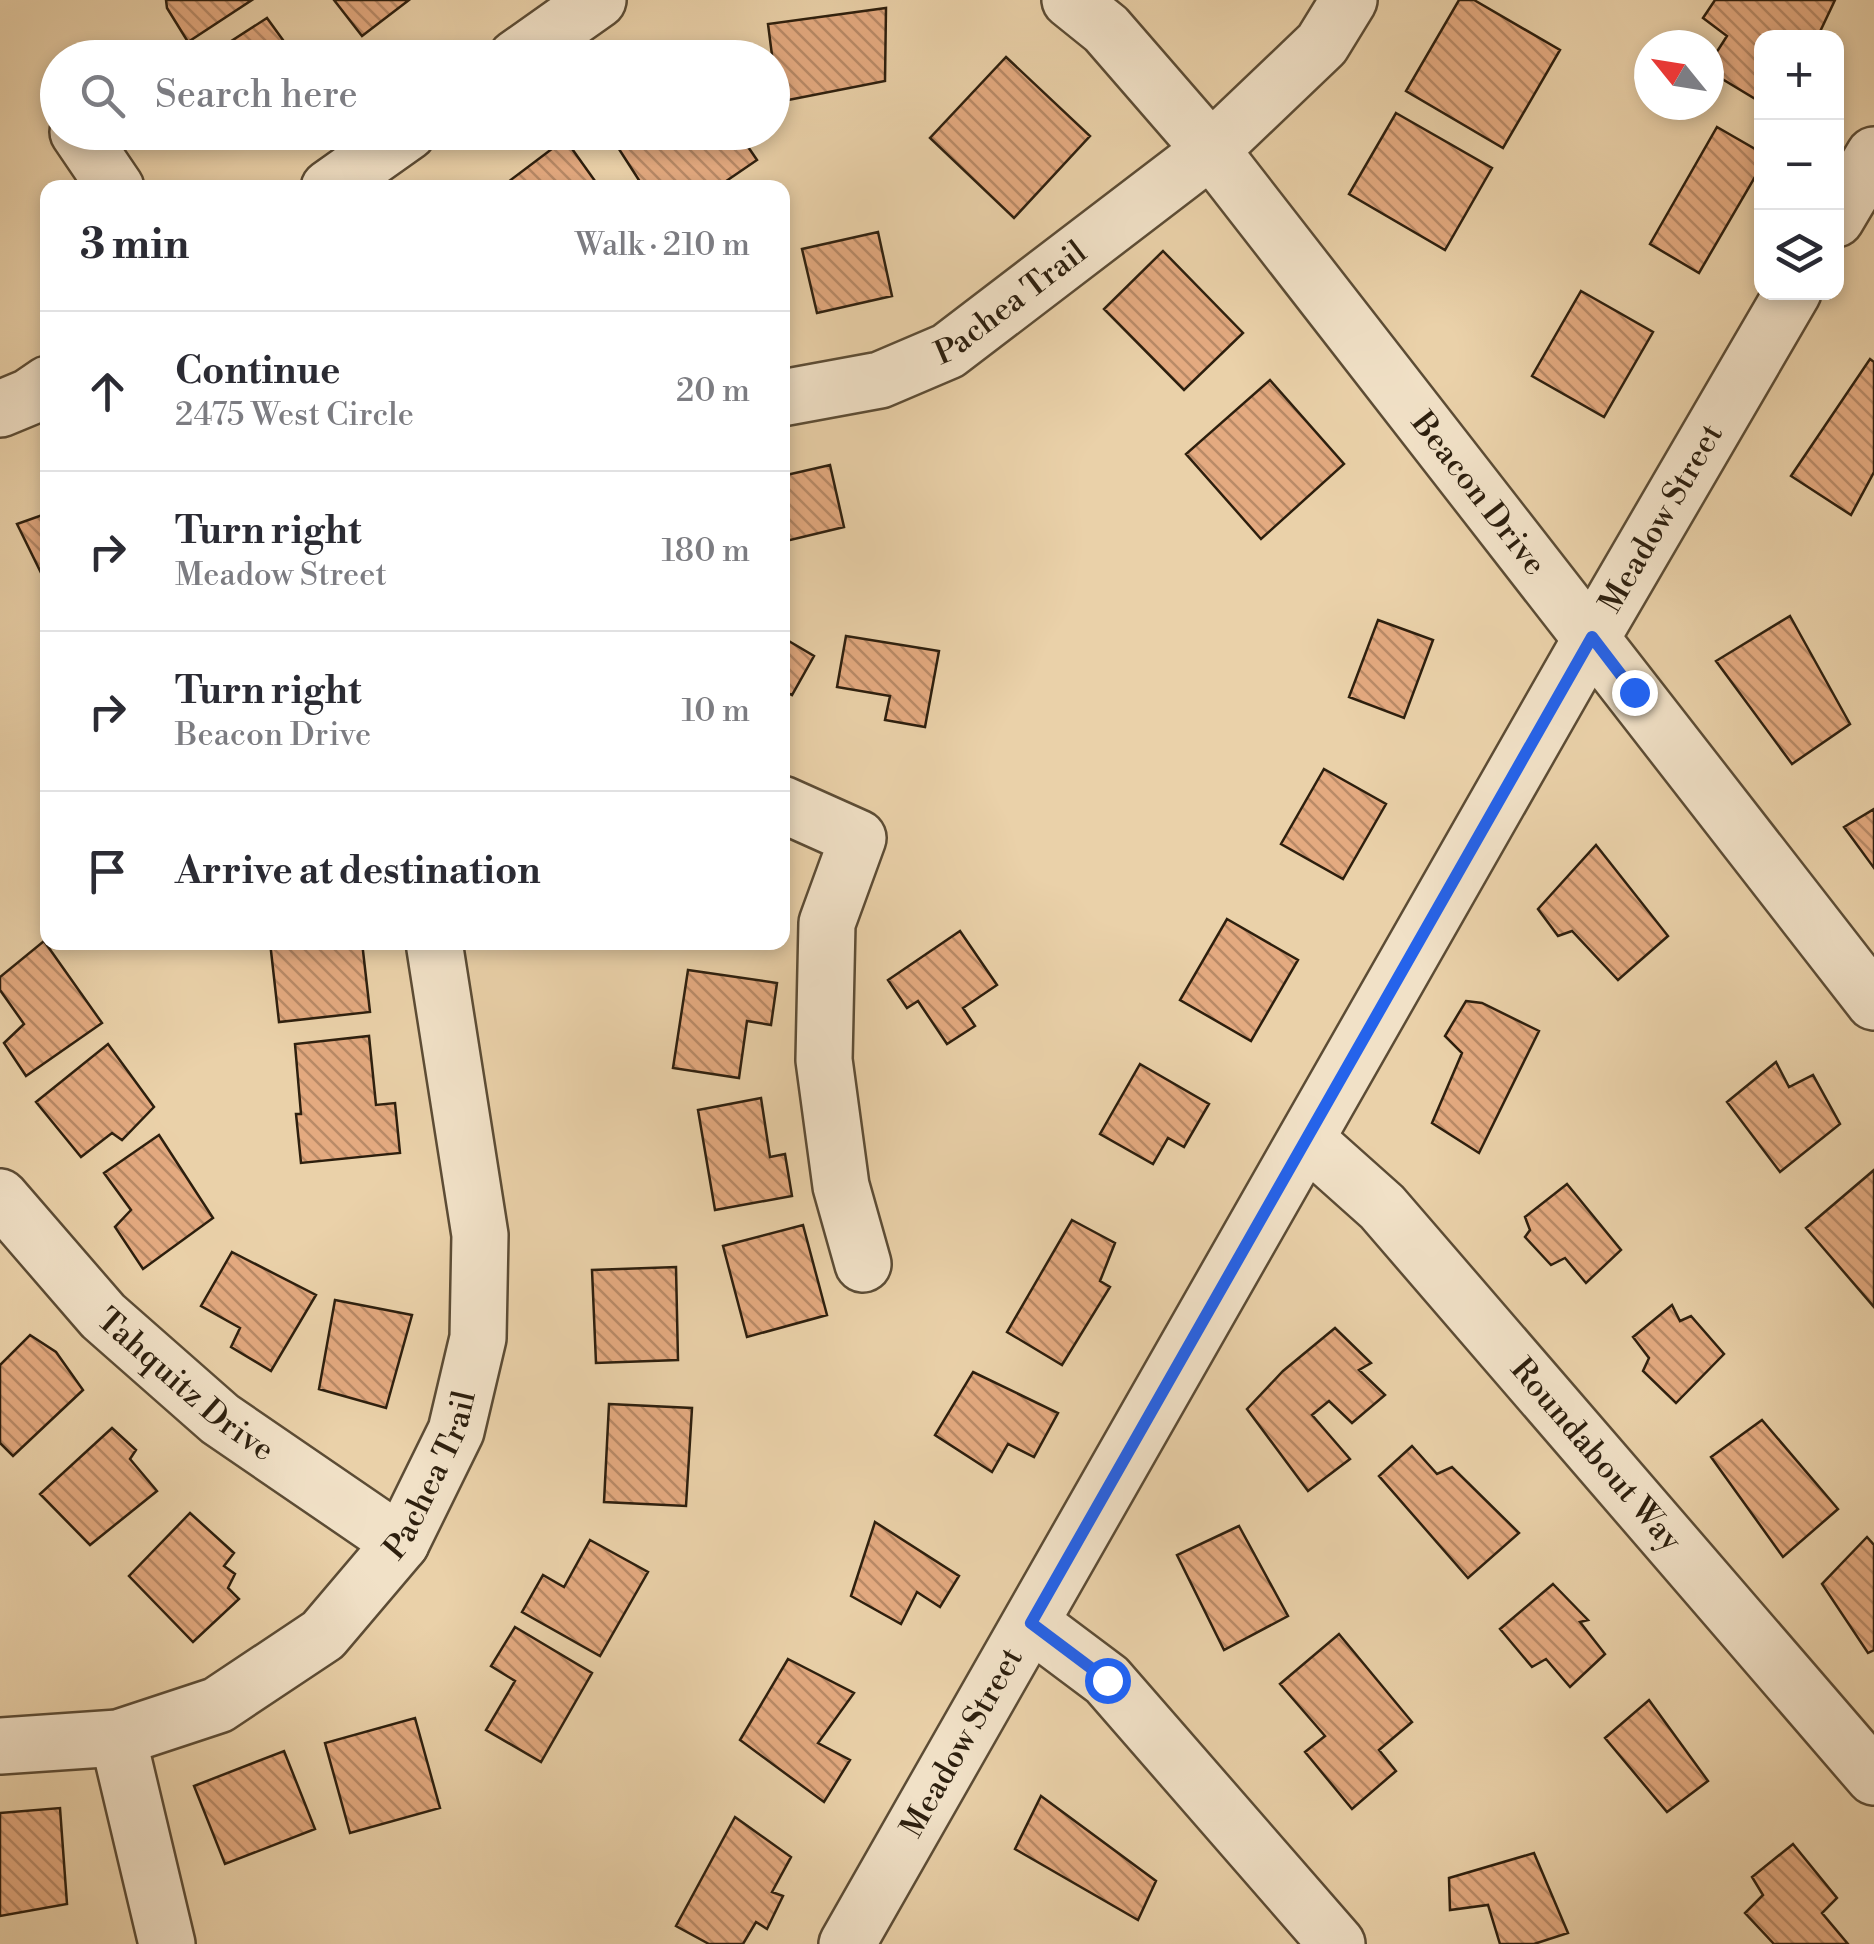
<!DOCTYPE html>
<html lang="en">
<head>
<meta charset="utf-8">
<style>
	:root { --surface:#fff; --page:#f2f2f3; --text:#2b2b33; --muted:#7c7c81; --line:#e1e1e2 }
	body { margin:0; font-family:"Libre Bodoni",serif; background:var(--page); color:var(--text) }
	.controls { position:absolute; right:30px; top:30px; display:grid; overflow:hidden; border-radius:20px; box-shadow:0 5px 15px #0003 }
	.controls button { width:90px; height:90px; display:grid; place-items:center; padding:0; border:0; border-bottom:2px solid var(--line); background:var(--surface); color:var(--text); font:50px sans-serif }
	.compass { position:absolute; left:1634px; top:30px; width:90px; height:90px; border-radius:50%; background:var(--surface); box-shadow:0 5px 15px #0003; rotate:300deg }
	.stop { position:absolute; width:30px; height:30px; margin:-22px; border:8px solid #2563eb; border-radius:50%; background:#fff }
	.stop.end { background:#2563eb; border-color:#fff; box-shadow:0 2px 10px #0008 }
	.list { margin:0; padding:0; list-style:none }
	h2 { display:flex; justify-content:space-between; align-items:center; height:130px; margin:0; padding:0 40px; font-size:42px }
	h2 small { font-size:32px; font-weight:400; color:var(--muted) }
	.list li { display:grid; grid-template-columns:65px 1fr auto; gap:30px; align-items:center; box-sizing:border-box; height:160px; padding:0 40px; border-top:2px solid var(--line) }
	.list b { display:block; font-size:38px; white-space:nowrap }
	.list p { margin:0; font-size:32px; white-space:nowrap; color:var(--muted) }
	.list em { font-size:32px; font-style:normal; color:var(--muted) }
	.icon { flex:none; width:55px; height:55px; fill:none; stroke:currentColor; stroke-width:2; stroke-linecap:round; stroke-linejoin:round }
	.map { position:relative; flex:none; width:1874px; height:1944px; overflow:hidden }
	.search { position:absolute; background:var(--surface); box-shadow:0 5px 15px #0003; left:40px; top:40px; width:750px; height:110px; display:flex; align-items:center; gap:25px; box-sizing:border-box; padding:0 35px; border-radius:55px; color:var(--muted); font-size:38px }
	.panel { position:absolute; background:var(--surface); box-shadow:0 5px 15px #0003; left:40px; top:180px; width:750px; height:770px; border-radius:20px }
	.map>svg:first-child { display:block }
	.building { fill:url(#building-back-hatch); stroke:#2d1f0e; stroke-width:2.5 }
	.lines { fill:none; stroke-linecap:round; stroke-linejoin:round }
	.minor-casing { stroke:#5c4c35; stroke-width:60 }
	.minor { stroke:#f1e1c7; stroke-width:55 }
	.route { stroke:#2563eb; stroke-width:12 }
	.labels { text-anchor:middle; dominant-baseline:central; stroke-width:9; stroke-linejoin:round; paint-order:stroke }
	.street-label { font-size:32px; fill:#2d1f0e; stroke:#f1e1c7 }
</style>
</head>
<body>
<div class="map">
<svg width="1874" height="1944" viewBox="0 0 1874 1944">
	<defs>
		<pattern id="building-back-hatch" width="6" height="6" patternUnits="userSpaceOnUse" patternTransform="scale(2.5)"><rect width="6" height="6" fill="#e4aa80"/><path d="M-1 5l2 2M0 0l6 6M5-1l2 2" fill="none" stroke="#b98a67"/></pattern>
	</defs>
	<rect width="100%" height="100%" fill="#ead1a9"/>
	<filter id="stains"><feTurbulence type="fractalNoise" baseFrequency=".002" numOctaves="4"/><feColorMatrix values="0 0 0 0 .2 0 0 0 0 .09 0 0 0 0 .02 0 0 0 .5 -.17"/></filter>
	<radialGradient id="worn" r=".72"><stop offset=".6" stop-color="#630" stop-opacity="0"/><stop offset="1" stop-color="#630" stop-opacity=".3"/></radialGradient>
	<!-- building -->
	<path class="building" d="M166,0h86l-64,42 -21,-34z
		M334,0h75l-47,36z
		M1459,0h15l86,50 -57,98 -97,-57z
		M1715,0h120l-18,38h-55v65l-53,-32v-7l18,-28 -24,-18z
		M886,8l-1,73 -107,21 -10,-78z
		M267,18l29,40h-91z
		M1006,57l84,79 -76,82 -84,-80z
		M1396,113l96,55 -47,82 -96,-56z
		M1717,127l45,26v12l-63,108 -49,-29z
		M608,132h130l19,28 -41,28h-72z
		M565,139l35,49h-100z
		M878,232l14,64 -75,17 -15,-64z
		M1163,251l80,82 -59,57 -80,-81z
		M1581,291l72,41 -49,85 -72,-41z
		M1870,359l4,3v110l-23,43 -60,-39z
		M1270,380l74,84 -83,75 -75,-85z
		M830,465l14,62 -62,15v-66z
		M48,513v72h-1l-30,-61z
		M1790,616l60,108 -58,40 -76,-103z
		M1378,620l55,20 -29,78 -55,-21z
		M846,636l93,15 -14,76 -40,-7 5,-24 -53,-9z
		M782,637l32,19 -22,39 -10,-5z
		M1324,769l62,35 -43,75 -62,-35z
		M1874,809v59l-30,-41z
		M1596,845l72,91 -50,44 -46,-49 -14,5 -20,-27z
		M1227,919l71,41 -47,81 -71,-41z
		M960,931l37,54 -34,23 12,18 -28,18 -29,-43 -11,7 -19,-28z
		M44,941l58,82 -76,53 -22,-33 20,-19 -24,-34v-13z
		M270,942h92l8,70 -91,10z
		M688,970l89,13 -6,42 -24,-4 -8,57 -66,-10z
		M1466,1001l16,2 57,28 -60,122 -47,-30 30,-70 -17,-17z
		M369,1036l7,69 19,-2 5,50 -99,10 -5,-49h5l-6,-70z
		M108,1044l46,63 -32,33 -10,-7 -31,24 -45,-55z
		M1776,1062l13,25 24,-12 27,49 -60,48 -53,-70z
		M1140,1064l69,40 -25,43 -16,-9 -15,26 -53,-30z
		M761,1098l9,59 15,-3 7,42 -77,14 -17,-100z
		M159,1135l54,83 -70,51 -28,-42 16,-17 -27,-37z
		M1874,1170v137l-68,-79z
		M1567,1184l54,66 -35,33 -21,-25 -14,7 -26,-28 5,-7 -5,-13z
		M1072,1220l43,23 -15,38 10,6 -48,78 -55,-33z
		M803,1225l24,90 -80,22 -24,-91z
		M232,1252l84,43 -45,76 -40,-24 9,-19 -39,-22z
		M676,1267l2,93 -82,3 -4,-93z
		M335,1300l77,15 -26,93 -67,-19z
		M1672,1305l8,16 11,-5 33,38 -48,49 -33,-32 6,-13 -16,-21z
		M1335,1328l36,35 -12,7 26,25 -33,28 -23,-22 -17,14 38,44 -42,32 -61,-82 36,-38z
		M30,1335l26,17 27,38 -70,66 -13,-13v-78z
		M973,1372l85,41 -24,44 -26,-13 -16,28 -57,-37z
		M609,1404l83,4 -6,98 -82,-4z
		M1762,1420l76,89 -55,48 -72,-100z
		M112,1428l24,22 -6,9 27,32 -67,54 -50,-51z
		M1412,1446l25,28 15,-7 67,66 -51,45 -89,-102z
		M190,1513l44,40 -10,13 11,8 -7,14 11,11 -46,43 -64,-66z
		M875,1522l84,54 -19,31 -23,-15 -16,32 -50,-28z
		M1239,1526l49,90 -64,34 -47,-95z
		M1867,1537l7,8v105l-6,3 -46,-69z
		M590,1540l58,32 -48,84 -78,-44 21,-37 21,12z
		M1553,1584l35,36 -8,2 25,32 -35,33 -24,-28 -14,8 -32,-38z
		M515,1627l77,46 -51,89 -55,-32 29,-49 -24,-15z
		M1339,1634l73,88 -33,28 17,21 -44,38 -47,-57 20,-16 -45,-52z
		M788,1659l66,34 -36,50 32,17 -26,42 -84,-62z
		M1649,1700l59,81 -41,31 -62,-74z
		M415,1718l25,90 -90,25 -25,-90z
		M284,1751l31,78 -90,35 -31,-78z
		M1041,1796l115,85 -18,39 -123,-71z
		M60,1808l7,96 -67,12v-103z
		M735,1817l56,40 -19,35 11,4 -16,33 -11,-7 -13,22h-34l-33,-18z
		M1793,1844l44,54 -15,15 26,31h-74l-29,-31 18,-18 -11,-18z
		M1534,1853l34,80 -34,11h-34l-12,-39 -38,5 -1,-32z"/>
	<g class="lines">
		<defs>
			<g id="minor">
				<path id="s1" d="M1070,0l36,29 105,121 663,852"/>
				<path d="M516,58l82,-58"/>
				<path d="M78,132l38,56"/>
				<path d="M329,188l79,-56"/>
				<path d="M1836,219l38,-64"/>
				<path id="s2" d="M782,398l98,-18 68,-29 263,-201 111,-106 27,-44"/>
				<path d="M0,409l29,-12 19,-13"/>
				<path d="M782,804l76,34 -31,85 -3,137 17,126 22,78"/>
				<path id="s3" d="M1307,1140l75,67 492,570"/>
				<path id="s4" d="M0,1197l103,119 117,103 181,124"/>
				<path d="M1031,1623l76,57 230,264"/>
				<path d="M118,1738l49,206"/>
				<path id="s5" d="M0,1746l118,-8 100,-33 105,-70 78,-92 55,-112 22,-93 2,-103 -46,-293"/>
				<path id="s6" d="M847,1944l745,-1307 201,-345"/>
			</g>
		</defs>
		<!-- minor casing -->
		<use href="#minor" class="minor-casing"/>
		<!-- minor -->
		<use href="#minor" class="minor"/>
	</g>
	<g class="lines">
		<!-- route -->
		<path class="route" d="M1107,1680l-76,-57 561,-986 42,55"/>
	</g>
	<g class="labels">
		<!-- street labels -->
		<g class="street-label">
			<text stroke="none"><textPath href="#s2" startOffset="252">Pachea Trail</textPath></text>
			<text stroke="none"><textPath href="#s1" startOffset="642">Beacon Drive</textPath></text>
			<text stroke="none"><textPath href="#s6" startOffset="1642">Meadow Street</textPath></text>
			<text stroke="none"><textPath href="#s4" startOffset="265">Tahquitz Drive</textPath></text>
			<text stroke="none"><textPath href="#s3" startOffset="428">Roundabout Way</textPath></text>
			<text stroke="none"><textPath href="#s5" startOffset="545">Pachea Trail</textPath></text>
			<text stroke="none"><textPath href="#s6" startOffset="232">Meadow Street</textPath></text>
		</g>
	</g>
	<rect width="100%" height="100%" filter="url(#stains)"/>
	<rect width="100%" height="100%" fill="url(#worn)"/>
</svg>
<div class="controls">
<button>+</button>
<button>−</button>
<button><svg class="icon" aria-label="layers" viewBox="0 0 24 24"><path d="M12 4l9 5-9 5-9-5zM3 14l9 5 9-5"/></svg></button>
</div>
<svg class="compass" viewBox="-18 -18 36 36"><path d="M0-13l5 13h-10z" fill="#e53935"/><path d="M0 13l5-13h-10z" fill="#7c7c81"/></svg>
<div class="stop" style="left:1107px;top:1680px"></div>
<div class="stop end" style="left:1634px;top:692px"></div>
<div class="search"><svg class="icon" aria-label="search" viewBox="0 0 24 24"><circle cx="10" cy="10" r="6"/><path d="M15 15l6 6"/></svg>Search here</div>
<section class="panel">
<h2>3 min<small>Walk · 210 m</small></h2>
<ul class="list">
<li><svg class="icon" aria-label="ahead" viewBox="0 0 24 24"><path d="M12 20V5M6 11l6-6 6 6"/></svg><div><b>Continue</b><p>2475 West Circle</p></div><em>20 m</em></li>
<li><svg class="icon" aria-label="right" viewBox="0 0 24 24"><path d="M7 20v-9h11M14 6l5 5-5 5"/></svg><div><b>Turn right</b><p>Meadow Street</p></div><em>180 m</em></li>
<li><svg class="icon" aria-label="right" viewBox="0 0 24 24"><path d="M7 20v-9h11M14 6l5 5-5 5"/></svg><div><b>Turn right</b><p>Beacon Drive</p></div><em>10 m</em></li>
<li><svg class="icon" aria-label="arrive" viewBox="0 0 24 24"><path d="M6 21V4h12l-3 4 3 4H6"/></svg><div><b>Arrive at destination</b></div></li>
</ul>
</section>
</div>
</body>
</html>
